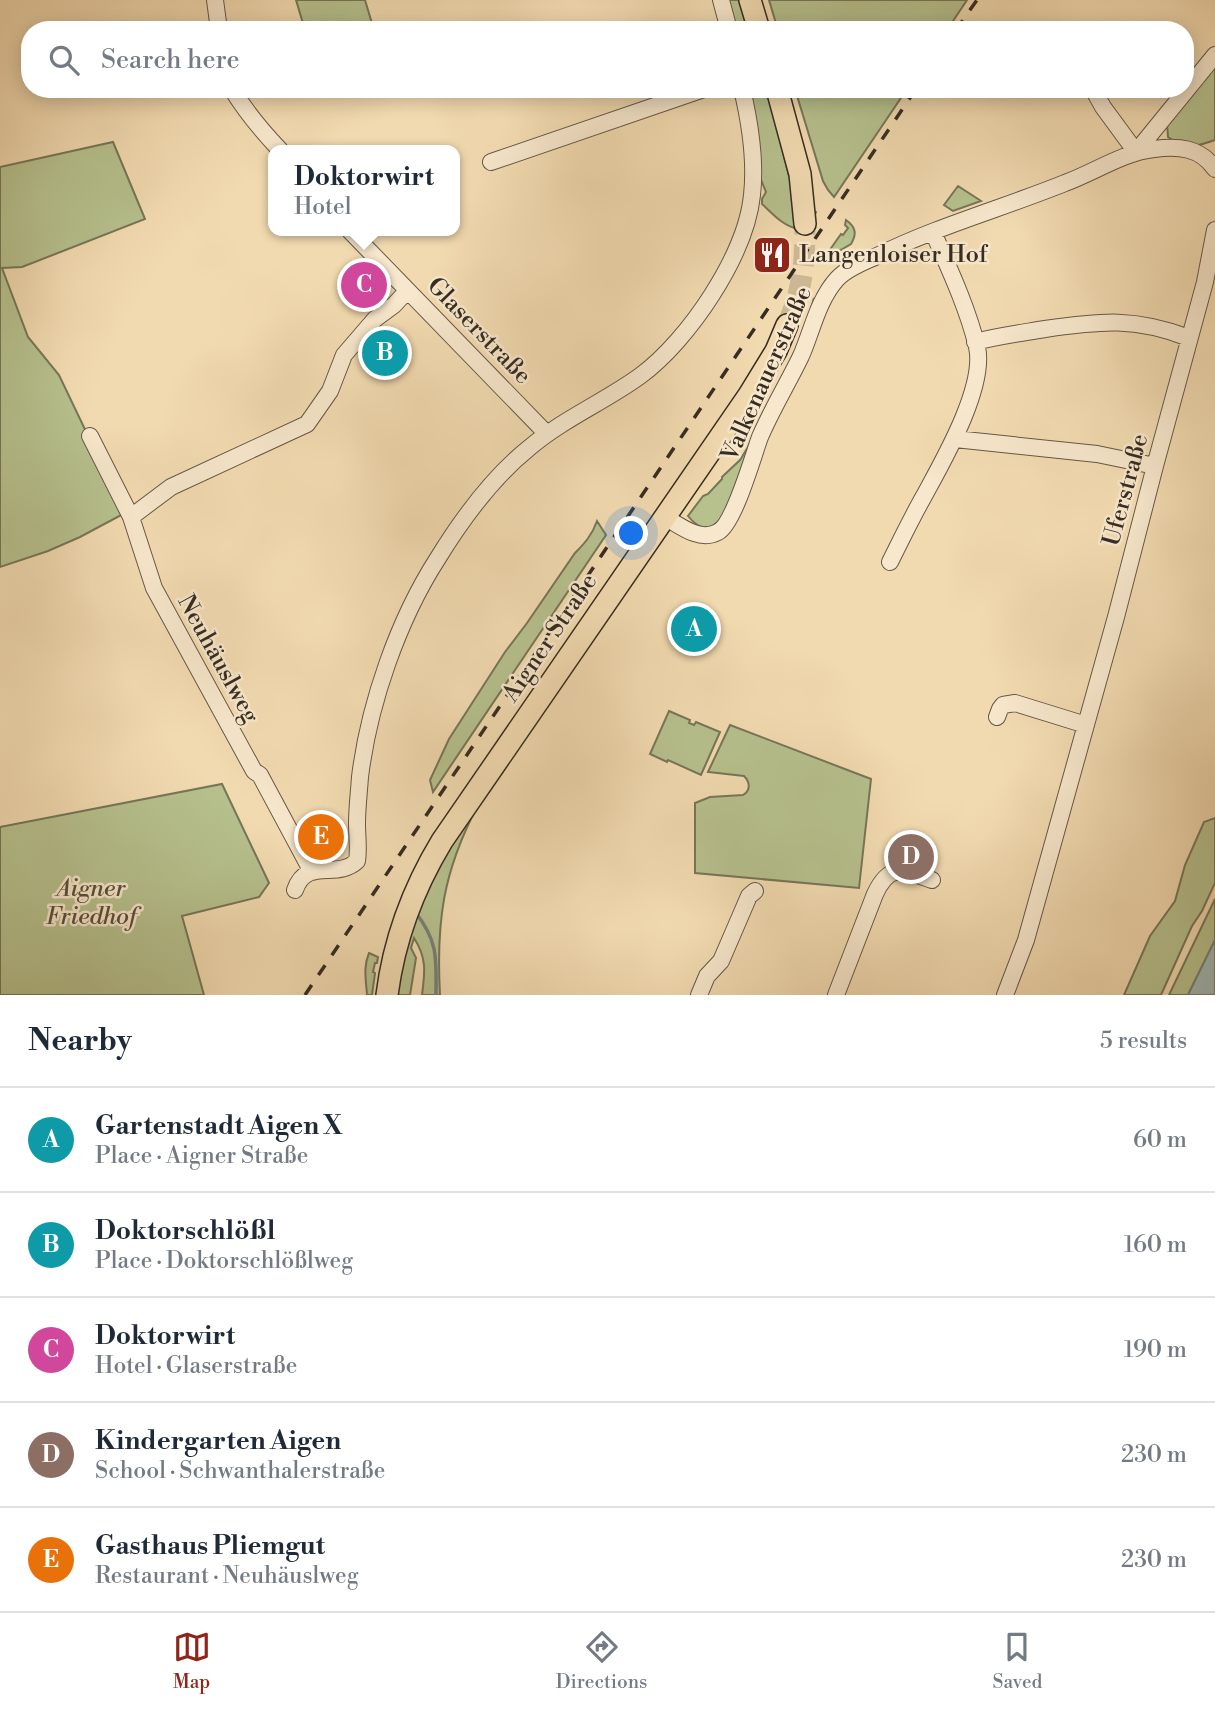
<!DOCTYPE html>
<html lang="en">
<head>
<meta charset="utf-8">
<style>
	:root { --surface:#fff; --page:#f2f2f3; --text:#1f2937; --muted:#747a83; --line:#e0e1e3; --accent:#8f2418 }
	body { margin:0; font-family:"Libre Bodoni",serif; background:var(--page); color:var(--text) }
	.you { position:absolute; left:632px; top:534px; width:24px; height:24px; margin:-18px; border:5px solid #fff; border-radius:50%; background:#1a73e8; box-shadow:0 0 0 10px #1a73e833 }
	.badge { display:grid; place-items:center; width:46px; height:46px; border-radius:50%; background:var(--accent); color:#fff; font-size:23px; font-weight:700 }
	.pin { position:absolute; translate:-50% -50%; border:4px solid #fff; box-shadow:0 2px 7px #0006 }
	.popup { position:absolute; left:268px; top:145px; width:192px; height:91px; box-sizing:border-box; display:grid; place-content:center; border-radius:14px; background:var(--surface); filter:drop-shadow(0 2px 5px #0005); font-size:23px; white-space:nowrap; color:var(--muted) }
	.popup b { font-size:26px; color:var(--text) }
	.popup::after { content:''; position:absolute; left:50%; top:100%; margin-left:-14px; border:14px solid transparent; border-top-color:var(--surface) }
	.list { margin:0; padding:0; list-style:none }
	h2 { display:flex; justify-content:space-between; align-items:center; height:91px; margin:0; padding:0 28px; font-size:30px }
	h2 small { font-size:23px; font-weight:400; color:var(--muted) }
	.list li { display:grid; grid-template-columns:46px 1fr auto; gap:21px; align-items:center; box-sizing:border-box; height:105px; padding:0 28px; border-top:2px solid var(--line) }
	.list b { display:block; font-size:26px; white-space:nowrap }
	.list p { margin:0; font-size:23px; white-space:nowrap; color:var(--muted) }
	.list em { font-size:23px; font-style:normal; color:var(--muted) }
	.icon { flex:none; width:38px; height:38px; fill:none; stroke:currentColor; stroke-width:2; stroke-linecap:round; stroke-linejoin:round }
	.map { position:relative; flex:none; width:1215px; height:995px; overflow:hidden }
	.search { position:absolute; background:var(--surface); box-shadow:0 4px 18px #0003; left:21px; right:21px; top:21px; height:77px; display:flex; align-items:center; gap:18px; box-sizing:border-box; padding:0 24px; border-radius:28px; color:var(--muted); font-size:26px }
	.sheet { height:616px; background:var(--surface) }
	nav { display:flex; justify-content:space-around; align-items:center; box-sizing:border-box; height:98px; border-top:2px solid var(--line); background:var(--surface); font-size:19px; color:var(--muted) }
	nav a { display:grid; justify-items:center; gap:4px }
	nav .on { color:var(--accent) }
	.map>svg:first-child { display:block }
	.green { fill:#b6c18e; stroke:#767658; stroke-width:2 }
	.water { fill:#9fb8b5; stroke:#75807a; stroke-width:2 }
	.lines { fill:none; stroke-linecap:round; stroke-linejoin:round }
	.stream { stroke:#75807a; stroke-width:3.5 }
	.major-tunnel { stroke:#ccb794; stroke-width:21; stroke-dasharray:21 10; stroke-linecap:butt }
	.minor-casing { stroke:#655846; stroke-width:18 }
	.major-casing { stroke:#362c22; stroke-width:24 }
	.minor { stroke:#f7e7cc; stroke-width:16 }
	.major { stroke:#f2dab0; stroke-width:21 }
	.rail { stroke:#362c22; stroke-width:3.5; stroke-dasharray:12 12; stroke-linecap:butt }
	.labels { text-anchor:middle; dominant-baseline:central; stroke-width:5; stroke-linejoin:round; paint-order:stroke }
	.poi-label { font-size:24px; fill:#362c22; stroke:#f7e7cc; text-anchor:start }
	.street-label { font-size:24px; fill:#362c22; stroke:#f7e7cc }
	.park-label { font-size:24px; font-style:italic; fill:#56513d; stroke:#f7e7cc }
</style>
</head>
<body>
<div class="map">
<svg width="1215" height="995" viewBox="0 0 1215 995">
	<rect width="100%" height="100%" fill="#f2dab0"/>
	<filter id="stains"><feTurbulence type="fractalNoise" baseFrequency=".00286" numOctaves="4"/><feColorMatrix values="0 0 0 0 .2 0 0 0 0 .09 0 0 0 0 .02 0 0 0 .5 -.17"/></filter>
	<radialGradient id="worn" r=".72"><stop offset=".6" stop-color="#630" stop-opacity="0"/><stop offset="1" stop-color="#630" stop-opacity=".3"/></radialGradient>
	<!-- green -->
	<path class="green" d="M296,0h69l9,30h-69z
		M727,0h12l9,30h-13z
		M769,0h198l-20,30h-169z
		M1215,63v77c-21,7 -29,11 -47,-3l-1,-13z
		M749,89h18l23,91 23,31 3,1 -2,5 -16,12c-15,-3 -25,-15 -36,-25v-5l4,-7 -7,-17z
		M795,89h112l-73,108 -6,-7 -5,-9z
		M113,142l32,77 -123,48 -20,1 26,69 31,38 66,138 -45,24 -32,14 -48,16v-400z
		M958,186l23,15 -28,10 -9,-6z
		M846,220c10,7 11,14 5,24l-29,17 19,-27 2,1 5,-7 -3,-3z
		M814,298l-7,28 -81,185c-11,18 -23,24 -38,5l15,-20 5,-2 14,-15v-2l18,-17 8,-13 15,-34 26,-48 17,-39z
		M597,521l9,14 -173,257 -3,-12 19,-41 56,-87 22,-29 48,-70c10,-10 17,-18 22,-32z
		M669,711l21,9 -1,3 5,2 2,-3 24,10 -19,43 -33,-15 -1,2 -17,-8z
		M730,725l141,54 -12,109 -164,-15v-70l15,-6 33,-2c8,-5 7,-13 1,-19l-36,-4z
		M222,784l47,99 -10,14 -77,19 22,79h-204v-168z
		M477,807c-34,65 -41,115 -37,188h-18c3,-23 5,-37 -8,-57l-3,10 5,10 -6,37h-16l19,-78 30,-64z
		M1215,818v65l-13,28 -10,15 -31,69h-37l26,-59 25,-35 10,-36 19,-43z
		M1215,899v41l-27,55h-19z
		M369,953l9,4 -1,6h-2l-2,9 2,1 -3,22h-5c-1,-15 -4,-28 2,-42z"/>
	<!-- water -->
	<path class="water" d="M1215,940v55h-27z"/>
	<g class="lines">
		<!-- stream -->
		<path class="stream" d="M416,913c23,30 20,47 20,82"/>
		<!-- major-tunnel -->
		<path class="major-tunnel" d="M787,325c16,-36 18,-62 18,-101"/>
		<defs>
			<path id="minor" d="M215,0l4,30
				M721,0l8,30
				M232,89c14,23 30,42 48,61
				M1093,89l10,18 33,45
				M1136,152l79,-97
				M491,162l213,-73
				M350,231l196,202
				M975,342c23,-6 46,-9 70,-13 56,-8 90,-12 144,9
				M90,436l41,81 23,71 100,183 6,4 52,97
				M955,439l142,15 58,12
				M131,517l40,-30 136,-63 23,-33 14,-36 31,-36 19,-14 13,-14
				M665,517c15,9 35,25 53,15 16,-8 35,-76 42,-95 12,-28 28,-54 41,-81 11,-25 17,-56 36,-77 10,-11 27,-17 40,-23 61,-30 126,-48 188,-73 28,-10 59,-31 89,-34 24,-3 46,-2 61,20
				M890,562c11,-22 22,-45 34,-66 19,-35 62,-109 53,-149 -9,-38 -28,-79 -44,-115
				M997,717l3,-8 3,-4 12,-2 71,22
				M295,890c11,-33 42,-10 62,-29 2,-12 0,-25 0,-37 0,-16 2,-32 3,-47 9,-73 38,-157 78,-219 24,-39 55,-81 91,-110 34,-29 75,-46 111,-72 49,-36 106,-121 112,-181 4,-35 -2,-72 -10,-106
				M699,995l8,-19 14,-15 28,-65 6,-5
				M836,995l39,-101c15,-32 29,-24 57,-14
				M1005,995l21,-55 90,-323 39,-151 50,-184 10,-52"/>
			<path id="major" d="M750,0l9,30
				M777,89l23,85 5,50
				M387,995c7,-55 26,-106 55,-154l307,-446 27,-44 11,-26"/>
		</defs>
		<!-- minor casing -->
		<use href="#minor" class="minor-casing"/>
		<!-- major casing -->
		<use href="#major" class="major-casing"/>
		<!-- minor -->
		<use href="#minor" class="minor"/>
		<!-- major -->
		<use href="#major" class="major"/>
		<!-- rail -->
		<path class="rail" d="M956,30l21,-30
			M305,995l611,-906"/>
	</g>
	<!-- icons -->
	<defs>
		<symbol id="restaurant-square" viewBox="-11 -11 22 22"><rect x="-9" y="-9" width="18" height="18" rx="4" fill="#8f2418" stroke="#f7e7cc"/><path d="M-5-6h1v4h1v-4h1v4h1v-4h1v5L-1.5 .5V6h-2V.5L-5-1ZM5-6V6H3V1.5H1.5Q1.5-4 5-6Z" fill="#fff"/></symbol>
	</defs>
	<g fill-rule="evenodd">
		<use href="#restaurant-square" x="750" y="233" width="44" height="44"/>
	</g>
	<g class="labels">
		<!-- poi labels -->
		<g class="poi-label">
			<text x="799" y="255">Langenloiser Hof</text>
		</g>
		<!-- street labels -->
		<g class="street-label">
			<text transform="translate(479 331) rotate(46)">Glaserstraße</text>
			<text transform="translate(767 374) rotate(-66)">Valkenauerstraße</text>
			<text transform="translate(1126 490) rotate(-75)">Uferstraße</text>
			<text transform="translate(550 638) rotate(-56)">Aigner Straße</text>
			<text transform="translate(218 659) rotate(61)">Neuhäuslweg</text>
		</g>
		<!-- park labels -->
		<g class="park-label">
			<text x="91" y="889">Aigner<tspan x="91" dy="28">Friedhof</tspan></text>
		</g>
	</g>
	<rect width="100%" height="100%" filter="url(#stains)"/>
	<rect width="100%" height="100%" fill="url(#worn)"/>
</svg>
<div class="you"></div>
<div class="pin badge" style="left:694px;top:629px;background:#0f9aa8">A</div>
<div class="pin badge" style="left:385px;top:353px;background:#0f9aa8">B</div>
<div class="pin badge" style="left:364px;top:285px;background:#d1479c">C</div>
<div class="popup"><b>Doktorwirt</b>Hotel</div>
<div class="pin badge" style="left:911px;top:857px;background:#8d6e63">D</div>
<div class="pin badge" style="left:321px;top:837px;background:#e8710a">E</div>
<div class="search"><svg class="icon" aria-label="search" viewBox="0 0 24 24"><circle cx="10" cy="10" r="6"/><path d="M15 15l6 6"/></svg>Search here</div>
</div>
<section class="sheet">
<h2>Nearby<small>5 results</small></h2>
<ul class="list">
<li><span class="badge" style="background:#0f9aa8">A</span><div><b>Gartenstadt Aigen X</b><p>Place · Aigner Straße</p></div><em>60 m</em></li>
<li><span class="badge" style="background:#0f9aa8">B</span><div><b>Doktorschlößl</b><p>Place · Doktorschlößlweg</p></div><em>160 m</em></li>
<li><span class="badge" style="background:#d1479c">C</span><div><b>Doktorwirt</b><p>Hotel · Glaserstraße</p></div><em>190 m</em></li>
<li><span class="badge" style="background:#8d6e63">D</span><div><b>Kindergarten Aigen</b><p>School · Schwanthalerstraße</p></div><em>230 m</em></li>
<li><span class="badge" style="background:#e8710a">E</span><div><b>Gasthaus Pliemgut</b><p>Restaurant · Neuhäuslweg</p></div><em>230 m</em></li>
</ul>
</section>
<nav>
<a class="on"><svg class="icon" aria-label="map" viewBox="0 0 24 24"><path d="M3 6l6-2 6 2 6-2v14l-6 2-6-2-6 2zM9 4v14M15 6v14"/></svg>Map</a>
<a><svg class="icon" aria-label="directions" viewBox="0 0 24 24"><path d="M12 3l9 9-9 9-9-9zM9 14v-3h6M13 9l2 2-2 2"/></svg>Directions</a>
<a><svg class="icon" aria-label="saved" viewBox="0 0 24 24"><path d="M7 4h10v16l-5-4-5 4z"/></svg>Saved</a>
</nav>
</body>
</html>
